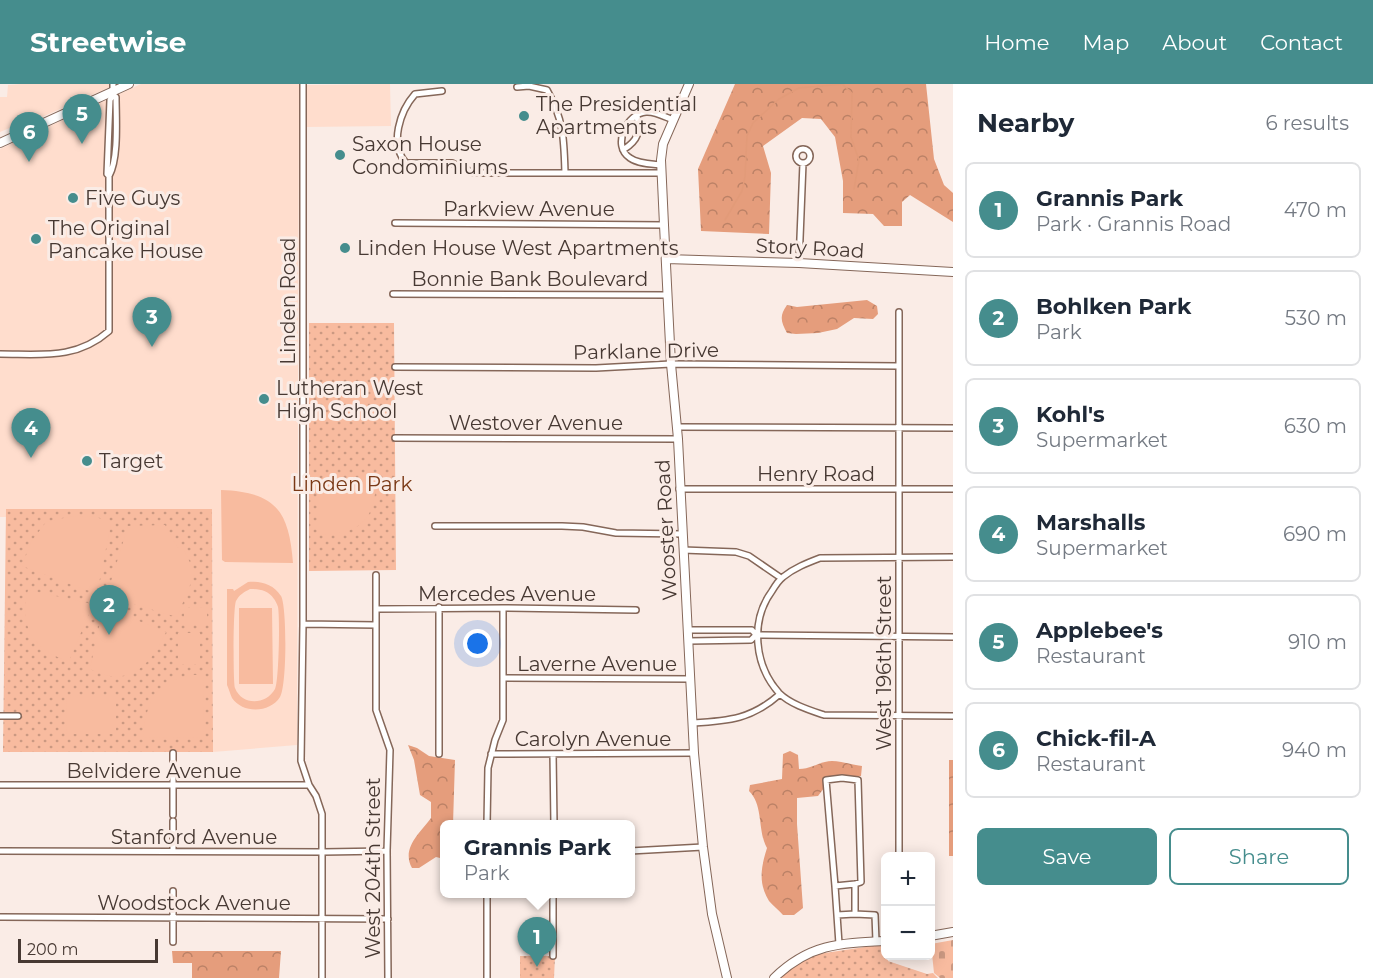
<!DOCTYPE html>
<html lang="en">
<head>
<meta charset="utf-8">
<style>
	:root { --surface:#fff; --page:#f2f2f3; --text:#1f2937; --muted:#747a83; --line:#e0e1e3; --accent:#458d8d }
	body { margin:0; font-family:Montserrat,sans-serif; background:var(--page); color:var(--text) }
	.controls { position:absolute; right:18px; bottom:18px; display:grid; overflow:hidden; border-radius:9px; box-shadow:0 3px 15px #0003 }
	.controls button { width:54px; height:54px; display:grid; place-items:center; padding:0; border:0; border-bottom:2px solid var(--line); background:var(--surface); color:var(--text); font:30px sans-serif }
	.scale { position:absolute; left:18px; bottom:15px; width:140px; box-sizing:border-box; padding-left:6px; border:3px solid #473933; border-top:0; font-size:16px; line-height:21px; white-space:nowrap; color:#473933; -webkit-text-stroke:4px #faece6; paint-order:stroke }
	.you { position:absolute; left:478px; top:560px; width:21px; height:21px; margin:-15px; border:4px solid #fff; border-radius:50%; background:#1a73e8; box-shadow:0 0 0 9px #1a73e833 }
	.badge { display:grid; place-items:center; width:39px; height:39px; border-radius:50%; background:var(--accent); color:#fff; font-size:20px; font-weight:700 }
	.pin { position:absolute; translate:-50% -50px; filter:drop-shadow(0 2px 3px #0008) }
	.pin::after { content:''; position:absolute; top:32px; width:21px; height:18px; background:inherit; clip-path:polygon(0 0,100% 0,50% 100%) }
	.popup { position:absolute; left:440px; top:736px; width:195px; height:78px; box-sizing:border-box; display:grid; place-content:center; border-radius:9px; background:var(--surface); filter:drop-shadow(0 2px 4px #0005); font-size:20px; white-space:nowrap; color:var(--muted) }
	.popup b { font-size:22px; color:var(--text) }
	.popup::after { content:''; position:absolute; left:50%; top:100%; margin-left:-12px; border:12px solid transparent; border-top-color:var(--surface) }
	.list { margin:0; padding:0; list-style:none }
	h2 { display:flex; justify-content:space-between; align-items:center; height:78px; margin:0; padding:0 24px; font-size:26px }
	h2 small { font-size:20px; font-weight:400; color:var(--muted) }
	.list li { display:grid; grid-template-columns:39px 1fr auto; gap:18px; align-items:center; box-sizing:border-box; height:96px; margin:0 12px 12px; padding:0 12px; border:2px solid var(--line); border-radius:9px }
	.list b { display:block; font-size:22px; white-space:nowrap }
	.list p { margin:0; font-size:20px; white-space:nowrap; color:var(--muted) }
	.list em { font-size:20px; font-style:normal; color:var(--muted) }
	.actions { display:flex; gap:12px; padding:18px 24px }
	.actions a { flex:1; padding:14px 0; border:2px solid var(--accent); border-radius:9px; text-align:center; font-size:21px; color:var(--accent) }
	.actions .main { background:var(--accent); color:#fff }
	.map { position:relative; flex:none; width:953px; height:894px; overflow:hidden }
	header { display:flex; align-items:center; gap:36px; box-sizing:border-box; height:84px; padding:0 30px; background:var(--accent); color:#fff }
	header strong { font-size:28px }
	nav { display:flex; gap:33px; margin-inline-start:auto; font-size:21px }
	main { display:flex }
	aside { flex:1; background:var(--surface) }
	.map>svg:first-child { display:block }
	.built { fill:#ffddcd }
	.forest { fill:url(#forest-crowns) }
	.cemetery { fill:url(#cemetery-stones) }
	.park { fill:url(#park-dots) }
	.garden { fill:#f8bb9f; fill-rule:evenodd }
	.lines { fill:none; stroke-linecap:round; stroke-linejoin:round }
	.stream { stroke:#e29b79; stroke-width:1.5 }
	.street-casing { stroke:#856759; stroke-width:8 }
	.secondary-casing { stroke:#856759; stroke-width:10 }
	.primary-casing { stroke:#856759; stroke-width:10 }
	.street { stroke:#fff; stroke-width:5 }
	.secondary { stroke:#fff; stroke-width:8 }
	.primary { stroke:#fff; stroke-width:8 }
	.poi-dot { fill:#458d8d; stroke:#faece6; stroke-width:2 }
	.labels { text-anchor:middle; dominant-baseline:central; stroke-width:6; stroke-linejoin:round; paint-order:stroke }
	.poi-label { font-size:20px; fill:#473933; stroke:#faece6; text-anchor:start }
	.street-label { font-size:20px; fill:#473933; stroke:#faece6 }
	.park-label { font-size:20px; fill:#7a3916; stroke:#faece6 }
</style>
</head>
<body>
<header>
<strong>Streetwise</strong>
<nav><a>Home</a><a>Map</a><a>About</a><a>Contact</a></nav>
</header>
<main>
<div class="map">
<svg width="953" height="894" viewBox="0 0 953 894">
	<defs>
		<pattern id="forest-crowns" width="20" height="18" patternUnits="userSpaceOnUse" patternTransform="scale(1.5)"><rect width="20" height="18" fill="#e59d7c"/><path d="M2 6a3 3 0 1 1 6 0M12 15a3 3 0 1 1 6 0" fill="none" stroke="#bb8166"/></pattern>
		<pattern id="cemetery-stones" width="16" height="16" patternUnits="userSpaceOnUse" patternTransform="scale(1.5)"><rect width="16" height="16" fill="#f8bb9f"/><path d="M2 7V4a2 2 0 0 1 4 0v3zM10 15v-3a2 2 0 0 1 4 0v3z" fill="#cb9982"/></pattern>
		<pattern id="park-dots" width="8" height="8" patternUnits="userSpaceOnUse" patternTransform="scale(1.5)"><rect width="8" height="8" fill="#f8bb9f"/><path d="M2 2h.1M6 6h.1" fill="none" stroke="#cb9982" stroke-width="1.8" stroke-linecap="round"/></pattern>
	</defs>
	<rect width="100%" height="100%" fill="#faece6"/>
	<!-- built -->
	<path class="built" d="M21,0h89v3l-88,39 -3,-2 -19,8v-35h7l1,-12z
		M141,0h158l-2,661 -84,7 -1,-243h-206v8h-6v-368z
		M390,0l1,42 -85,1 1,-42z"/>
	<!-- forest -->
	<path class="forest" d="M735,0h191l8,75 10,26 9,8v29l-43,-27 -8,7v24h-18l-11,-12 -30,-1v-32l-8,-44 -14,-18 -19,-1 -39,28 8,27 -2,61 -68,-3 -3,-62z
		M867,216l10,6 1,8 -5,5 -19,-1 -17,11 -19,4 -22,1 -9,-1c-6,-11 -8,-17 0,-28l10,2z
		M408,661l9,3 12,8 26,4 -2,64h-9v35l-8,-2 -17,11h-7c-11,-20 8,-35 19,-50v-16l-11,-7 -6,-35z
		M790,667l8,4 1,14c13,0 21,-8 33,-8 9,0 21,4 30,5l-1,10 -35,1 -2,11 -6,8 -21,2v26l6,84 -9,7h-11c-4,-5 -10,-9 -14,-14 -11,-18 -8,-34 -2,-53 -10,-18 -3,-42 -18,-57l1,-6 32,-6 1,-25z
		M949,676h4v96h-4z
		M172,867h109l-2,27h-87v-15h-19z"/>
	<!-- cemetery -->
	<path class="cemetery" d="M953,856v38h-13l-6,-5 -3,-29z"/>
	<!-- park -->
	<path class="park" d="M309,239h85l2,247 -87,1z
		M6,425h206l1,243h-210z
		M885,860l3,17 39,13 6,-1 5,5h-159l26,-22z
		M520,872h35l-1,22h-34z"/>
	<!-- garden -->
	<path class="garden" d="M347,307h20v19h-19z
		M322,397h54c-1,41 -18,53 -57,54v-51z
		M221,406c55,2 68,21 72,73l-68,-1 -3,-2z
		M95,432l16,8 -13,64 -6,3 -6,-1 -64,-24 9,-24 15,-20 22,-5z
		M165,441l12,22 6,1 12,25 -18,44 -64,-19 -5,-7 20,-65z
		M248,498c13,-1 25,2 33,14 6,10 6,90 -1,101 -10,16 -37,17 -48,1 -2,-4 -3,-9 -5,-13v-96h6l1,2zM250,505c9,0 18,1 24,10 1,1 4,7 4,8 2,9 1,76 -3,82 -9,16 -33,17 -40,-1 -2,-7 -2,-81 1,-87 3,-6 8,-9 14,-12z
		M28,506l60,13 3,6 -22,52c-35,-10 -51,-36 -41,-71z
		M207,523v18h-23v-17z
		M239,524h33l1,76h-34z
		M109,525l57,23c-16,34 -37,57 -76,37l12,-56z
		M178,549h22v31h-22z
		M192,591h11l1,59 -4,4 -57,-1c3,-34 12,-56 49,-62z
		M66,611h50v39h-49z"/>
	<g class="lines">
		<!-- stream -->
		<path class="stream" d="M843,1l9,8 -1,44 8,23 -5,29
			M725,136l17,-29 3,-14 2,-41 6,-13 26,-24 20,-11 45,-4"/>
		<defs>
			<path id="street" d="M303,0v540l-2,137 8,24 7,11 6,18v164
				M517,3l12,-1 18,4c17,30 17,50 18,83
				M442,7l-27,3c-15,17 -26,50 -9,69h46l22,10h188
				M113,11l3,2c0,21 3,61 -7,79l-2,-2 3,-74 3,-5v-11
				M796 72a7 7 0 1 1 14 0a7 7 0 1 1-14 0Z
				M623,66c16,-10 17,-18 14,-35
				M661,81c-9,-1 -23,-1 -31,-7 -19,-12 -3,-45 16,-46 9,-1 19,5 27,8
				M395,139l269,2
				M799,179l4,-100
				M393,210l275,1
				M0,270c41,0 76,6 109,-23v-155
				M395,283l201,1 75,-4 227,2
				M677,343l276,1
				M395,354l283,1
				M679,405h274
				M435,442h127l21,1 33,6 66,1
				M683,466l53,2 13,4 32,22
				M953,473l-133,1c-13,5 -26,10 -37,19 -4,3 -8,9 -11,14 -22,30 -18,74 7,102 11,11 30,17 45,22l129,1
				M376,491v135l14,40 -3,101 1,127
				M439,523v147
				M377,525l126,-1 133,2
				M303,540l73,1
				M688,546h64l4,5 197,2
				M689,557l62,-1 5,-5
				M503,594l188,1
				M0,632h18
				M693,639c36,-2 59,-4 87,-29
				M491,670l203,-1
				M553,670l1,70
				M0,701h309
				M173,731v-62
				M487,740l1,-56 7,-28 8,-20v-112
				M0,767l323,1 64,-1
				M173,767v-30
				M630,767l73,-4
				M899,772v-544
				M835,802l-9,-106 16,-2 16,2 3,102 -6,2
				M173,807v51
				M855,830l20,1 1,26
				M837,831l18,-1v-30l-20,2 4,58
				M0,833l388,2
				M553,872v-62
				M487,894v-84"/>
			<path id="secondary" d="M689,0l-26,60 -2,16 3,65 7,139 7,75 16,314 9,94 9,67 15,64
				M666,175l133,4 154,9"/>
			<path id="primary" d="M0,59l129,-59
				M930,852l23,-4
				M774,894c35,-34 65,-35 112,-37"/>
		</defs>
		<!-- street casing -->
		<use href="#street" class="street-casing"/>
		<!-- secondary casing -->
		<use href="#secondary" class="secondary-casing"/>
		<!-- primary casing -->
		<use href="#primary" class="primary-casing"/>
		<!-- street -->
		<use href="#street" class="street"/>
		<!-- secondary -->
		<use href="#secondary" class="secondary"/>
		<!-- primary -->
		<use href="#primary" class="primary"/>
	</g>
	<!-- markers -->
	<g class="poi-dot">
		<circle cx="524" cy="32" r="6"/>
		<circle cx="340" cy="71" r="6"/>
		<circle cx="73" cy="114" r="6"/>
		<circle cx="36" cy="155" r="6"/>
		<circle cx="345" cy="164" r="6"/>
		<circle cx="264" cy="315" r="6"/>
		<circle cx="87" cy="377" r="6"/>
	</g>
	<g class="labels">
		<!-- poi labels -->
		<g class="poi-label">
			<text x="536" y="20">The Presidential<tspan x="536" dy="23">Apartments</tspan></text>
			<text x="352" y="60">Saxon House<tspan x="352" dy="23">Condominiums</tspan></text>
			<text x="85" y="114">Five Guys</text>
			<text x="48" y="144">The Original<tspan x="48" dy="23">Pancake House</tspan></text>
			<text x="357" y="164">Linden House West Apartments</text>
			<text x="276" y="304">Lutheran West<tspan x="276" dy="23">High School</tspan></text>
			<text x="99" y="377">Target</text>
		</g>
		<!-- street labels -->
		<g class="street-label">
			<text x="529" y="125">Parkview Avenue</text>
			<text transform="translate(810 164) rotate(3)">Story Road</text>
			<text x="530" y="195">Bonnie Bank Boulevard</text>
			<text transform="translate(288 217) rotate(-90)">Linden Road</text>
			<text transform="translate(646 267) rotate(-1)">Parklane Drive</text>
			<text x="536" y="339">Westover Avenue</text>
			<text x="816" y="390">Henry Road</text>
			<text transform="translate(666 446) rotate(-93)">Wooster Road</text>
			<text x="507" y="510">Mercedes Avenue</text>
			<text transform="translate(884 579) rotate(-90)">West 196th Street</text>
			<text x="597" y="580">Laverne Avenue</text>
			<text x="593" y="655">Carolyn Avenue</text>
			<text x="154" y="687">Belvidere Avenue</text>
			<text x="194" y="753">Stanford Avenue</text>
			<text transform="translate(373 784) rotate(-90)">West 204th Street</text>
			<text x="194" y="819">Woodstock Avenue</text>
		</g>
		<!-- park labels -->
		<g class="park-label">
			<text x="352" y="400">Linden Park</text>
		</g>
	</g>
</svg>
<div class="controls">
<button>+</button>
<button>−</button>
</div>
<div class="scale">200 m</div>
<div class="you"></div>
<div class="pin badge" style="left:537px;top:883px">1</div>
<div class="popup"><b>Grannis Park</b>Park</div>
<div class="pin badge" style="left:109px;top:551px">2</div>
<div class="pin badge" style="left:152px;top:263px">3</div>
<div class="pin badge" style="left:31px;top:374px">4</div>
<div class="pin badge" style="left:82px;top:60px">5</div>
<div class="pin badge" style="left:29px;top:78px">6</div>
</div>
<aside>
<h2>Nearby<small>6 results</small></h2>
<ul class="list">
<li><span class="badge">1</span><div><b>Grannis Park</b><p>Park · Grannis Road</p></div><em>470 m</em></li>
<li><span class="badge">2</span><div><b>Bohlken Park</b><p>Park</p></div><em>530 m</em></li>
<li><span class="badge">3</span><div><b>Kohl's</b><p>Supermarket</p></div><em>630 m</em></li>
<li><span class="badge">4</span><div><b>Marshalls</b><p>Supermarket</p></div><em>690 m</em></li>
<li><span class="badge">5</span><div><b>Applebee's</b><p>Restaurant</p></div><em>910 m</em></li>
<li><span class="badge">6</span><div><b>Chick-fil-A</b><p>Restaurant</p></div><em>940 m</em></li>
</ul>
<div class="actions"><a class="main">Save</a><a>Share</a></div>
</aside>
</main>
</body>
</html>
